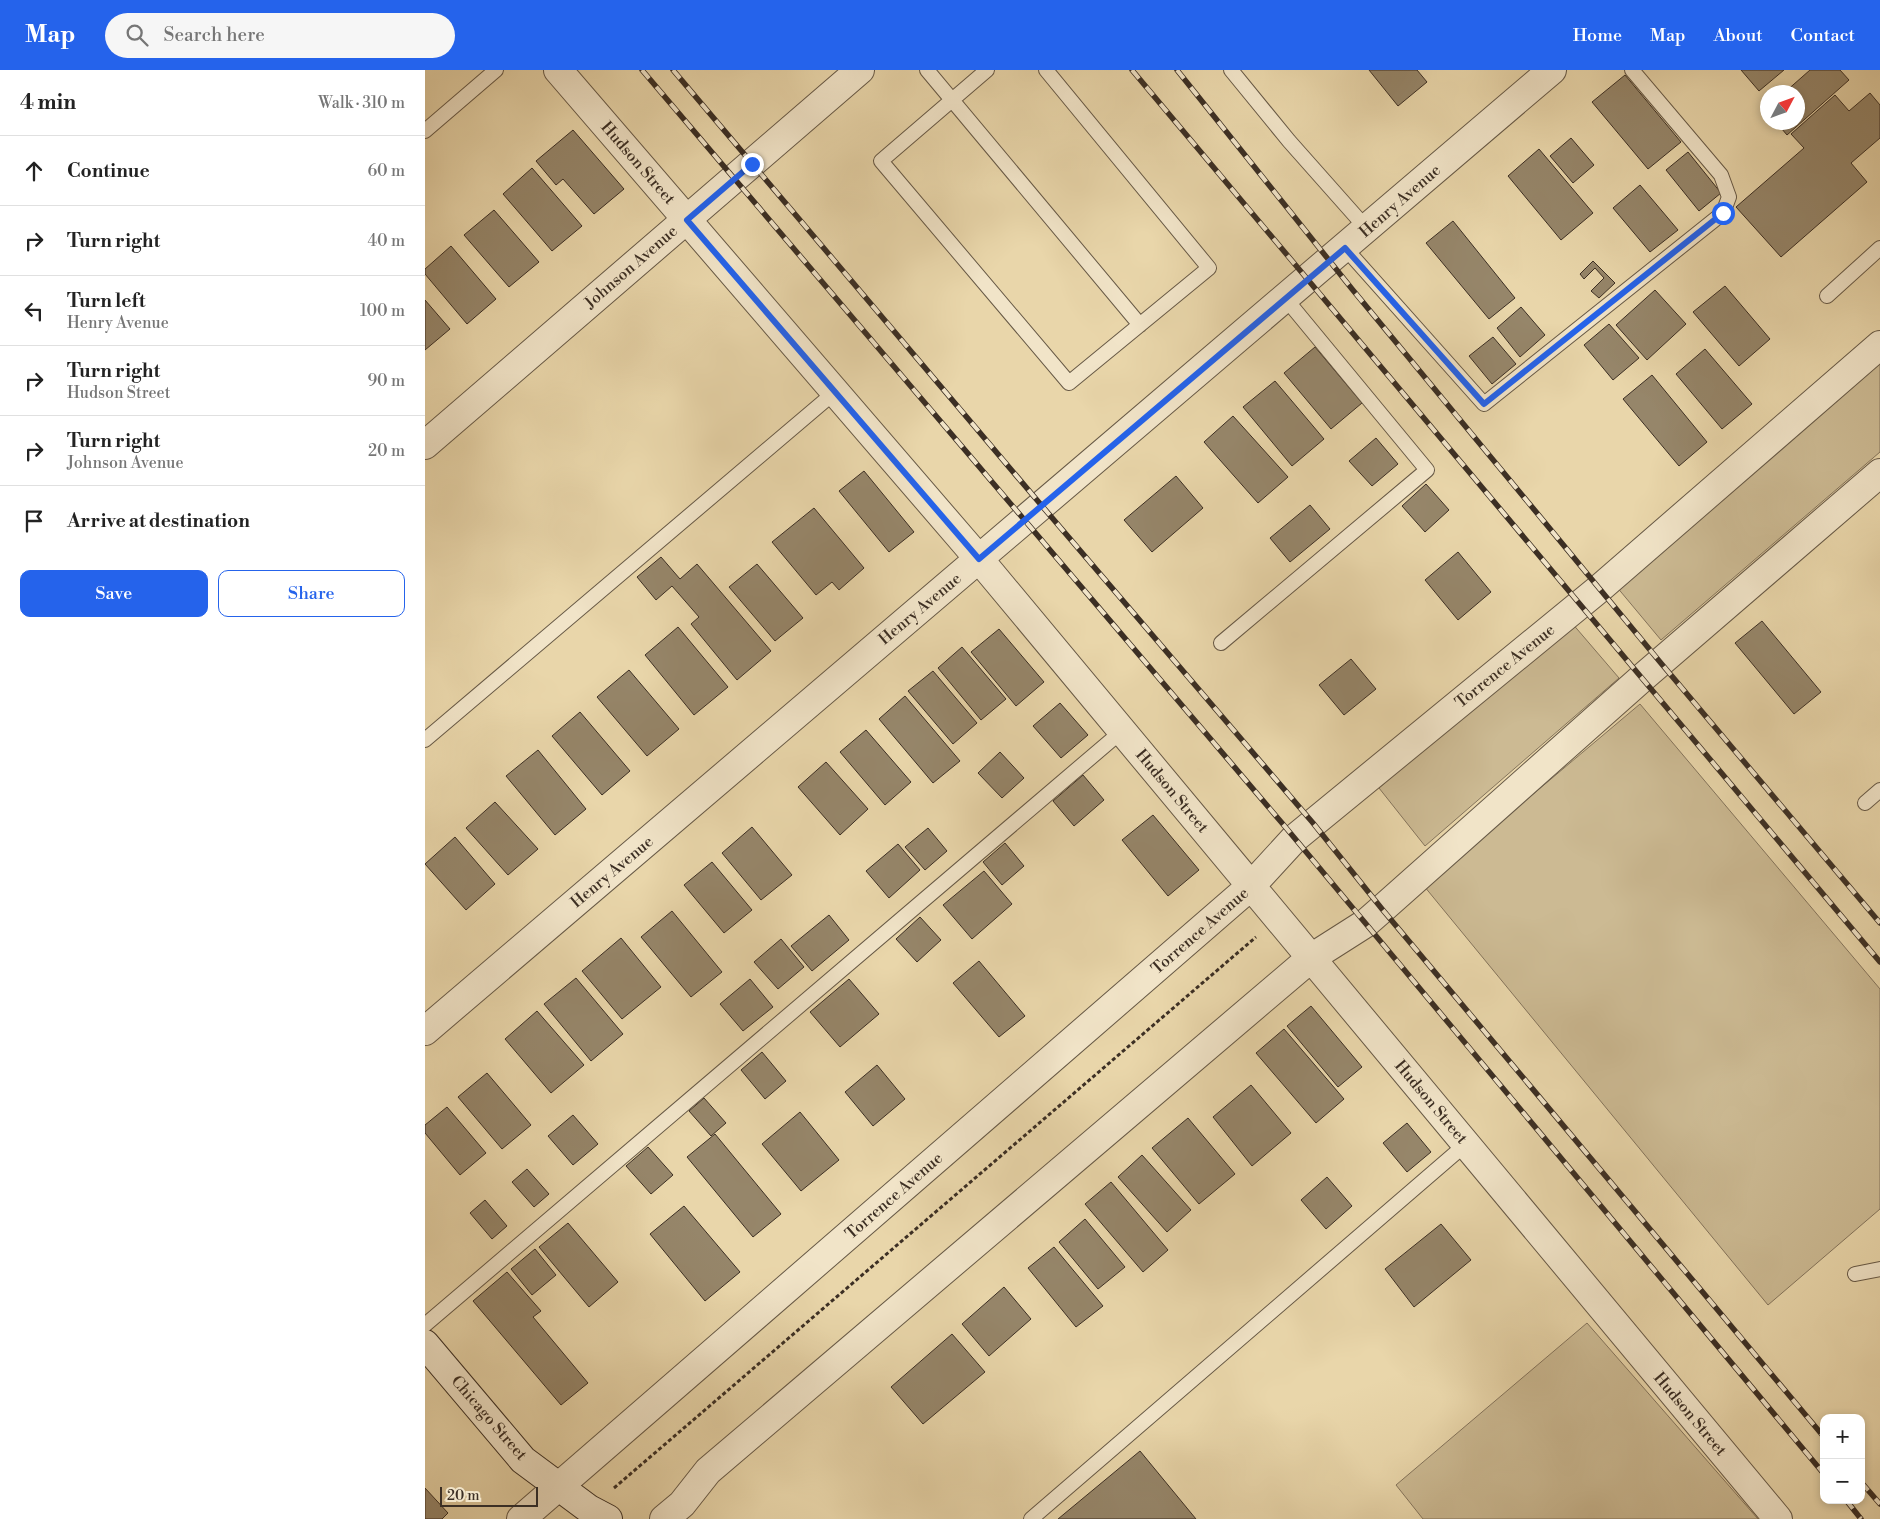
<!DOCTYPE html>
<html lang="en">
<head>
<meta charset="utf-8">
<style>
	:root { --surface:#fff; --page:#f6f6f6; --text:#222; --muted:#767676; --line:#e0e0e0; --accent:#2563eb }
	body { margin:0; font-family:"Libre Bodoni",serif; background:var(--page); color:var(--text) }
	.controls { position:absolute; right:15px; bottom:15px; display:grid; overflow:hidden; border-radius:10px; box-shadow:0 2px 8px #0003 }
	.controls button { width:45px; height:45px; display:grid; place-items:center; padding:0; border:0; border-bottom:1px solid var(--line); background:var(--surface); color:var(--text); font:25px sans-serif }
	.compass { position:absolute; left:1335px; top:15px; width:45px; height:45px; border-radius:50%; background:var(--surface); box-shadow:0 2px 8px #0003; rotate:49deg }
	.scale { position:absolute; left:15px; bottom:12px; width:98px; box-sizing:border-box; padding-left:5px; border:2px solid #3c2f24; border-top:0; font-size:14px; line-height:18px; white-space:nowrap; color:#3c2f24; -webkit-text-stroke:4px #f1e4c8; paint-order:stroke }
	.stop { position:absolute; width:15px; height:15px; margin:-11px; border:4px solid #2563eb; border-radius:50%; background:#fff }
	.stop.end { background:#2563eb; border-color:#fff; box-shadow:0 1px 5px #0008 }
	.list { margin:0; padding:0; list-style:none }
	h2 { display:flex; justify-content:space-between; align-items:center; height:65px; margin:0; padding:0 20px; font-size:21px }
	h2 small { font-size:16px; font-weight:400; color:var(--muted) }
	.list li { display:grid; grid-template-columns:32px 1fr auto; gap:15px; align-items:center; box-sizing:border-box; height:70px; padding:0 20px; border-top:1px solid var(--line) }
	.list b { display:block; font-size:19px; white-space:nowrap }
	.list p { margin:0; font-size:16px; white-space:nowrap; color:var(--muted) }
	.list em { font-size:16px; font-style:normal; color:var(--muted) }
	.actions { display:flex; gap:10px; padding:15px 20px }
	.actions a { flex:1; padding:11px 0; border:1px solid var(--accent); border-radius:10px; text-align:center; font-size:18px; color:var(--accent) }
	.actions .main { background:var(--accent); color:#fff }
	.icon { flex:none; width:28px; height:28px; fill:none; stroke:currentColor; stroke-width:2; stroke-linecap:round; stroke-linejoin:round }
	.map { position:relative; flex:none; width:1455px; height:1449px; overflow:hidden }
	header { display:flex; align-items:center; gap:30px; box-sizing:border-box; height:70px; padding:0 25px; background:var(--accent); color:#fff }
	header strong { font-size:24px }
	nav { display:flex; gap:28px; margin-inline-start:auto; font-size:18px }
	.search { width:350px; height:45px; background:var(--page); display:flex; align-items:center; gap:12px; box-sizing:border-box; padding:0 18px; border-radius:28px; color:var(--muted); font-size:19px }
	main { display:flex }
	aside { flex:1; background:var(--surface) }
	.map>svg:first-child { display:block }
	.green { fill:#ccba93; stroke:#84745c }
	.building { fill:#96866a; stroke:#3c2f24 }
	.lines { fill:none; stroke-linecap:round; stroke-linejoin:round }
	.service-casing { stroke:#675946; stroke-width:16 }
	.minor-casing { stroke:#675946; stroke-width:30 }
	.secondary-casing { stroke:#3c2f24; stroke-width:30 }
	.path { stroke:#3c2f24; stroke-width:3; stroke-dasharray:4 2.5; stroke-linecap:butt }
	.service { stroke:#f1e4c8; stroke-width:14 }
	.minor { stroke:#f1e4c8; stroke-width:28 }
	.secondary { stroke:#f1e4c8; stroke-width:28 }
	.rail-casing { stroke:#3c2f24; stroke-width:5.5 }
	.rail { stroke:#f1e4c8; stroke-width:4; stroke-dasharray:11; stroke-linecap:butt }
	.route { stroke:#2563eb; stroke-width:6 }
	.labels { text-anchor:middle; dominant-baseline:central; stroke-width:4; stroke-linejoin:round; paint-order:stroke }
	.street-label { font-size:16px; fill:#3c2f24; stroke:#f1e4c8 }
</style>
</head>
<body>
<header>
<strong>Map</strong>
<div class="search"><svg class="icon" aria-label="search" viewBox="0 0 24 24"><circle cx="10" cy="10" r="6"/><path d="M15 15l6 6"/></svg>Search here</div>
<nav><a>Home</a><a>Map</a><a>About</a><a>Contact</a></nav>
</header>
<main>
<aside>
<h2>4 min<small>Walk · 310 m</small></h2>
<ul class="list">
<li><svg class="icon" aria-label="ahead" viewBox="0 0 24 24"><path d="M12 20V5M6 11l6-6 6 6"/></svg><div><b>Continue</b></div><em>60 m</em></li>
<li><svg class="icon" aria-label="right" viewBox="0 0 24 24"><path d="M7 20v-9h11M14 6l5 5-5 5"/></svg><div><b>Turn right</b></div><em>40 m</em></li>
<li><svg class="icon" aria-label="left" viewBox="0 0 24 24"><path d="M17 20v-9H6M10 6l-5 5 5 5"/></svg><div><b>Turn left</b><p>Henry Avenue</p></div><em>100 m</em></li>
<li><svg class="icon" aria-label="right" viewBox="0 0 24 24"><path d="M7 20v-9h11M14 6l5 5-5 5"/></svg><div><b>Turn right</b><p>Hudson Street</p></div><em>90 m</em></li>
<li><svg class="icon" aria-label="right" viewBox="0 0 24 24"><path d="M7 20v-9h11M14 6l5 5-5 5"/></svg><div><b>Turn right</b><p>Johnson Avenue</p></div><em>20 m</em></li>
<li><svg class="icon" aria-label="arrive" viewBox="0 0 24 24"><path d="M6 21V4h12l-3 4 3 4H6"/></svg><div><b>Arrive at destination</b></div></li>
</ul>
<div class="actions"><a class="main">Save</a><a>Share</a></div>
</aside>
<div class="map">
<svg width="1455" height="1449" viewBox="0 0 1455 1449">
	<rect width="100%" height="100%" fill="#e9d6aa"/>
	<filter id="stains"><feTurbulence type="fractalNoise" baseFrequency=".004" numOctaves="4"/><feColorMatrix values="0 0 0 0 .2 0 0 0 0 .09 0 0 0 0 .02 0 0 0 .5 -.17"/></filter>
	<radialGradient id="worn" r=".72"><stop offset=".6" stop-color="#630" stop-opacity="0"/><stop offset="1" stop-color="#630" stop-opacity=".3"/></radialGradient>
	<!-- green -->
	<path class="green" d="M1455,288v94l-219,188 -45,-54z
		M1146,552l48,56 -194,168 -46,-58z
		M1215,634l240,285v220l-112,96 -344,-419z
		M1162,1253l171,196h-335l-27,-34z"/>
	<!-- building -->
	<path class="building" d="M944,0h48l10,12 -29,24z
		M1316,0h43l-25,21z
		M1385,0h30l9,10 -62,55 -11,-13h21v-30h-12z
		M1200,5l56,67 -33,27 -56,-67z
		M1445,23l10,12v33l-29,25 16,19 -86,75 -45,-50 68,-59 -13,-14 44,-39 14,16z
		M148,60l51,59 -30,25 -31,-35 -7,6 -20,-24z
		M1146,68l23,27 -21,18 -23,-27z
		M1114,79l54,64 -32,27 -53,-64z
		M1263,82l33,41 -22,18 -33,-41z
		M107,98l50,58 -30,25 -49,-57z
		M1215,115l38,45 -28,22 -37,-44z
		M69,140l45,52 -30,25 -45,-52z
		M1028,151l62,77 -26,21 -63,-76z
		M26,176l45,53 -29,25 -42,-50v-5z
		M1168,191l22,22 -16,15 -8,-7 13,-13 -9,-10 -11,11 -4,-5z
		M1300,216l45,53 -31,27 -46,-54z
		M1230,220l31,34 -39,36 -31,-35z
		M0,230l25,29 -25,21z
		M1096,237l24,28 -25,22 -23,-29z
		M1184,254l30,34 -26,22 -29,-35z
		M1068,267l23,27 -24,20 -23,-28z
		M890,277l47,56 -31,26 -47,-56z
		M1280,279l47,55 -30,25 -46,-55z
		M1227,305l55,67 -28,24 -56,-67z
		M850,311l49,58 -32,27 -49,-59z
		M808,346l55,61 -30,26 -54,-61z
		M951,368l22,26 -26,22 -23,-25z
		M439,401l50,61 -25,20 -50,-61z
		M751,406l27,32 -51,44 -28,-32z
		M1001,414l23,26 -24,22 -23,-26z
		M885,435l20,24 -40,33 -20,-24z
		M389,438l50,60 -25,22 -7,-8 -16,13 -44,-53z
		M1033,482l33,40 -33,28 -33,-40z
		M236,487l19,22 17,-15 74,87 -34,29 -46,-56 8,-7 -27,-31 -16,14 -19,-23z
		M332,494l46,54 -28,23 -46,-54z
		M1337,551l59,71 -27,22 -59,-71z
		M253,557l50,60 -34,28 -49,-60z
		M574,559l45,53 -28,24 -45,-54z
		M537,577l44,52 -25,21 -43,-52z
		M926,589l25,30 -32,26 -25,-30z
		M204,600l50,59 -32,27 -50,-59z
		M508,601l44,52 -24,21 -45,-53z
		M480,626l55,65 -27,22 -54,-64z
		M635,633l28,32 -27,23 -28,-32z
		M155,642l50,59 -28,24 -50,-59z
		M441,660l45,52 -26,23 -45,-53z
		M113,680l48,59 -31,26 -49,-59z
		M575,682l24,26 -22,20 -24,-25z
		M401,692l42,47 -28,26 -42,-48z
		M658,705l21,25 -30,26 -21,-25z
		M70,732l43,47 -30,26 -42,-47z
		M728,745l46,55 -31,26 -46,-56z
		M327,757l40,48 -31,25 -39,-47z
		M503,758l19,23 -22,19 -20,-23z
		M30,767l40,47 -29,26 -41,-46z
		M580,773l19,23 -22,19 -19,-23z
		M473,774l22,26 -31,28 -23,-27z
		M287,792l40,48 -28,23 -40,-48z
		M559,801l28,33 -40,35 -29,-34z
		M247,841l50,61 -31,25 -50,-60z
		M404,845l20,25 -37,31 -21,-25z
		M495,847l21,23 -24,22 -21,-23z
		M196,868l40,49 -39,32 -40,-48z
		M356,869l23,28 -26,22 -24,-27z
		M554,891l46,55 -26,21 -46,-54z
		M151,908l47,56 -32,27 -47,-57z
		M325,909l23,28 -30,24 -23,-27z
		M424,909l30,35 -39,33 -30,-35z
		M886,936l51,61 -24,20 -51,-61z
		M112,941l47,54 -33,28 -46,-54z
		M859,959l60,70 -28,24 -60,-70z
		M337,982l24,29 -21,18 -24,-29z
		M452,995l28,34 -32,27 -28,-34z
		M62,1003l44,52 -29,24 -44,-52z
		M826,1015l40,48 -39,33 -39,-49z
		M279,1028l22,25 -15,13 -22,-25z
		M22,1037l39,46 -26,22 -35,-42v-8z
		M375,1042l39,48 -38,31 -39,-47z
		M148,1045l25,29 -25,21 -25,-29z
		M763,1048l47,56 -36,30 -47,-56z
		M982,1053l24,29 -24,20 -24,-29z
		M290,1064l66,80 -28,23 -66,-80z
		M223,1077l25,28 -22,19 -25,-28z
		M717,1085l49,55 -24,22 -49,-55z
		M102,1099l22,25 -15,13 -22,-25z
		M902,1107l25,29 -26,23 -25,-29z
		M686,1112l57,68 -25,22 -58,-68z
		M60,1130l22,26 -15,13 -22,-26z
		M259,1136l56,66 -35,29 -55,-67z
		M660,1149l40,48 -27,22 -39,-47z
		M143,1153l50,59 -29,25 -50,-60z
		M1016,1154l30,36 -57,47 -29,-38z
		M629,1177l49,59 -27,21 -48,-59z
		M110,1179l21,26 -24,20 -21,-26z
		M82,1202l34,39 -8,6 55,66 -27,22 -88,-104z
		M579,1217l27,32 -42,37 -27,-32z
		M527,1264l33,38 -62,52 -32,-37z
		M715,1381l56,68h-138z
		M0,1418l23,25 -6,6h-17z"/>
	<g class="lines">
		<defs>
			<path id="service" d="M502,0l213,255
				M562,0l-106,91 188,222 140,-115 -163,-198
				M806,0l58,71 78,88
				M0,61l71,-61
				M920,178l139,156 239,-191 6,-16 -8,-22 -89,-105
				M1402,226l53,-48
				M796,573l206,-173 -142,-172
				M0,670l410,-348
				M1440,733l15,-13
				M1430,1204l25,-5
				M0,1255l697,-594
				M606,1449l435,-375"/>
			<path id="minor" d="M133,0l421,489 799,960
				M0,375l435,-375
				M0,961l1127,-961
				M96,1449l730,-633 44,-48 305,-250 280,-243
				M239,1449l18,-15 26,-33 603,-513 55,-35 16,-14 260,-231 238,-205"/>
			<path id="secondary" d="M0,1274l98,116 66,49 19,10"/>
		</defs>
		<!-- service casing -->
		<use href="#service" class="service-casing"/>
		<!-- minor casing -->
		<use href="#minor" class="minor-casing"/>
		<!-- secondary casing -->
		<use href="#secondary" class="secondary-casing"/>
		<!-- path -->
		<path class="path" d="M189,1418l642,-551"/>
		<!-- service -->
		<use href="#service" class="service"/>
		<!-- minor -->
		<use href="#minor" class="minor"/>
		<!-- secondary -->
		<use href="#secondary" class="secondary"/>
		<defs>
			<path id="rail" d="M217,0l640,753 542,651
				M248,0l369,436 271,317 69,86 442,528
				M707,0l748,892
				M752,0l175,219 308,373 220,261
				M1436,1412l19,22
				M1421,1430l15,19"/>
		</defs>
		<!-- rail casing -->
		<use href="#rail" class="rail-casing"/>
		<!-- rail -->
		<use href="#rail" class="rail"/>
	</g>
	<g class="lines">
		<!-- route -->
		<path class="route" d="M327,94l-65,56 292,339 366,-311 139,156 239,-191"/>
	</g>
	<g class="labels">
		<!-- street labels -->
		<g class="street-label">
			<text transform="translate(213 93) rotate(49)">Hudson Street</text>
			<text transform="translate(975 131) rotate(-41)">Henry Avenue</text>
			<text transform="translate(206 197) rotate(-41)">Johnson Avenue</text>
			<text transform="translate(495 539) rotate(-40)">Henry Avenue</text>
			<text transform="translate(1080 596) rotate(-39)">Torrence Avenue</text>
			<text transform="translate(747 721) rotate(50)">Hudson Street</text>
			<text transform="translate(187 802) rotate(-40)">Henry Avenue</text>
			<text transform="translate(775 861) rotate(-41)">Torrence Avenue</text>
			<text transform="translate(1006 1032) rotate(50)">Hudson Street</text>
			<text transform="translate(469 1126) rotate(-41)">Torrence Avenue</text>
			<text transform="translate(1265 1344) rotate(50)">Hudson Street</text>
			<text transform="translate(64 1348) rotate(49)">Chicago Street</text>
		</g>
	</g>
	<rect width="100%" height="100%" filter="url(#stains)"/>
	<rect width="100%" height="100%" fill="url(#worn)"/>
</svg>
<div class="controls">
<button>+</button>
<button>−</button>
</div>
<svg class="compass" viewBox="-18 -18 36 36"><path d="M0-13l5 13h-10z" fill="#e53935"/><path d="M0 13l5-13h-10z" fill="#767676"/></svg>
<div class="scale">20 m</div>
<div class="stop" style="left:1298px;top:143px"></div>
<div class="stop end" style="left:327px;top:94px"></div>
</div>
</main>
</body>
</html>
